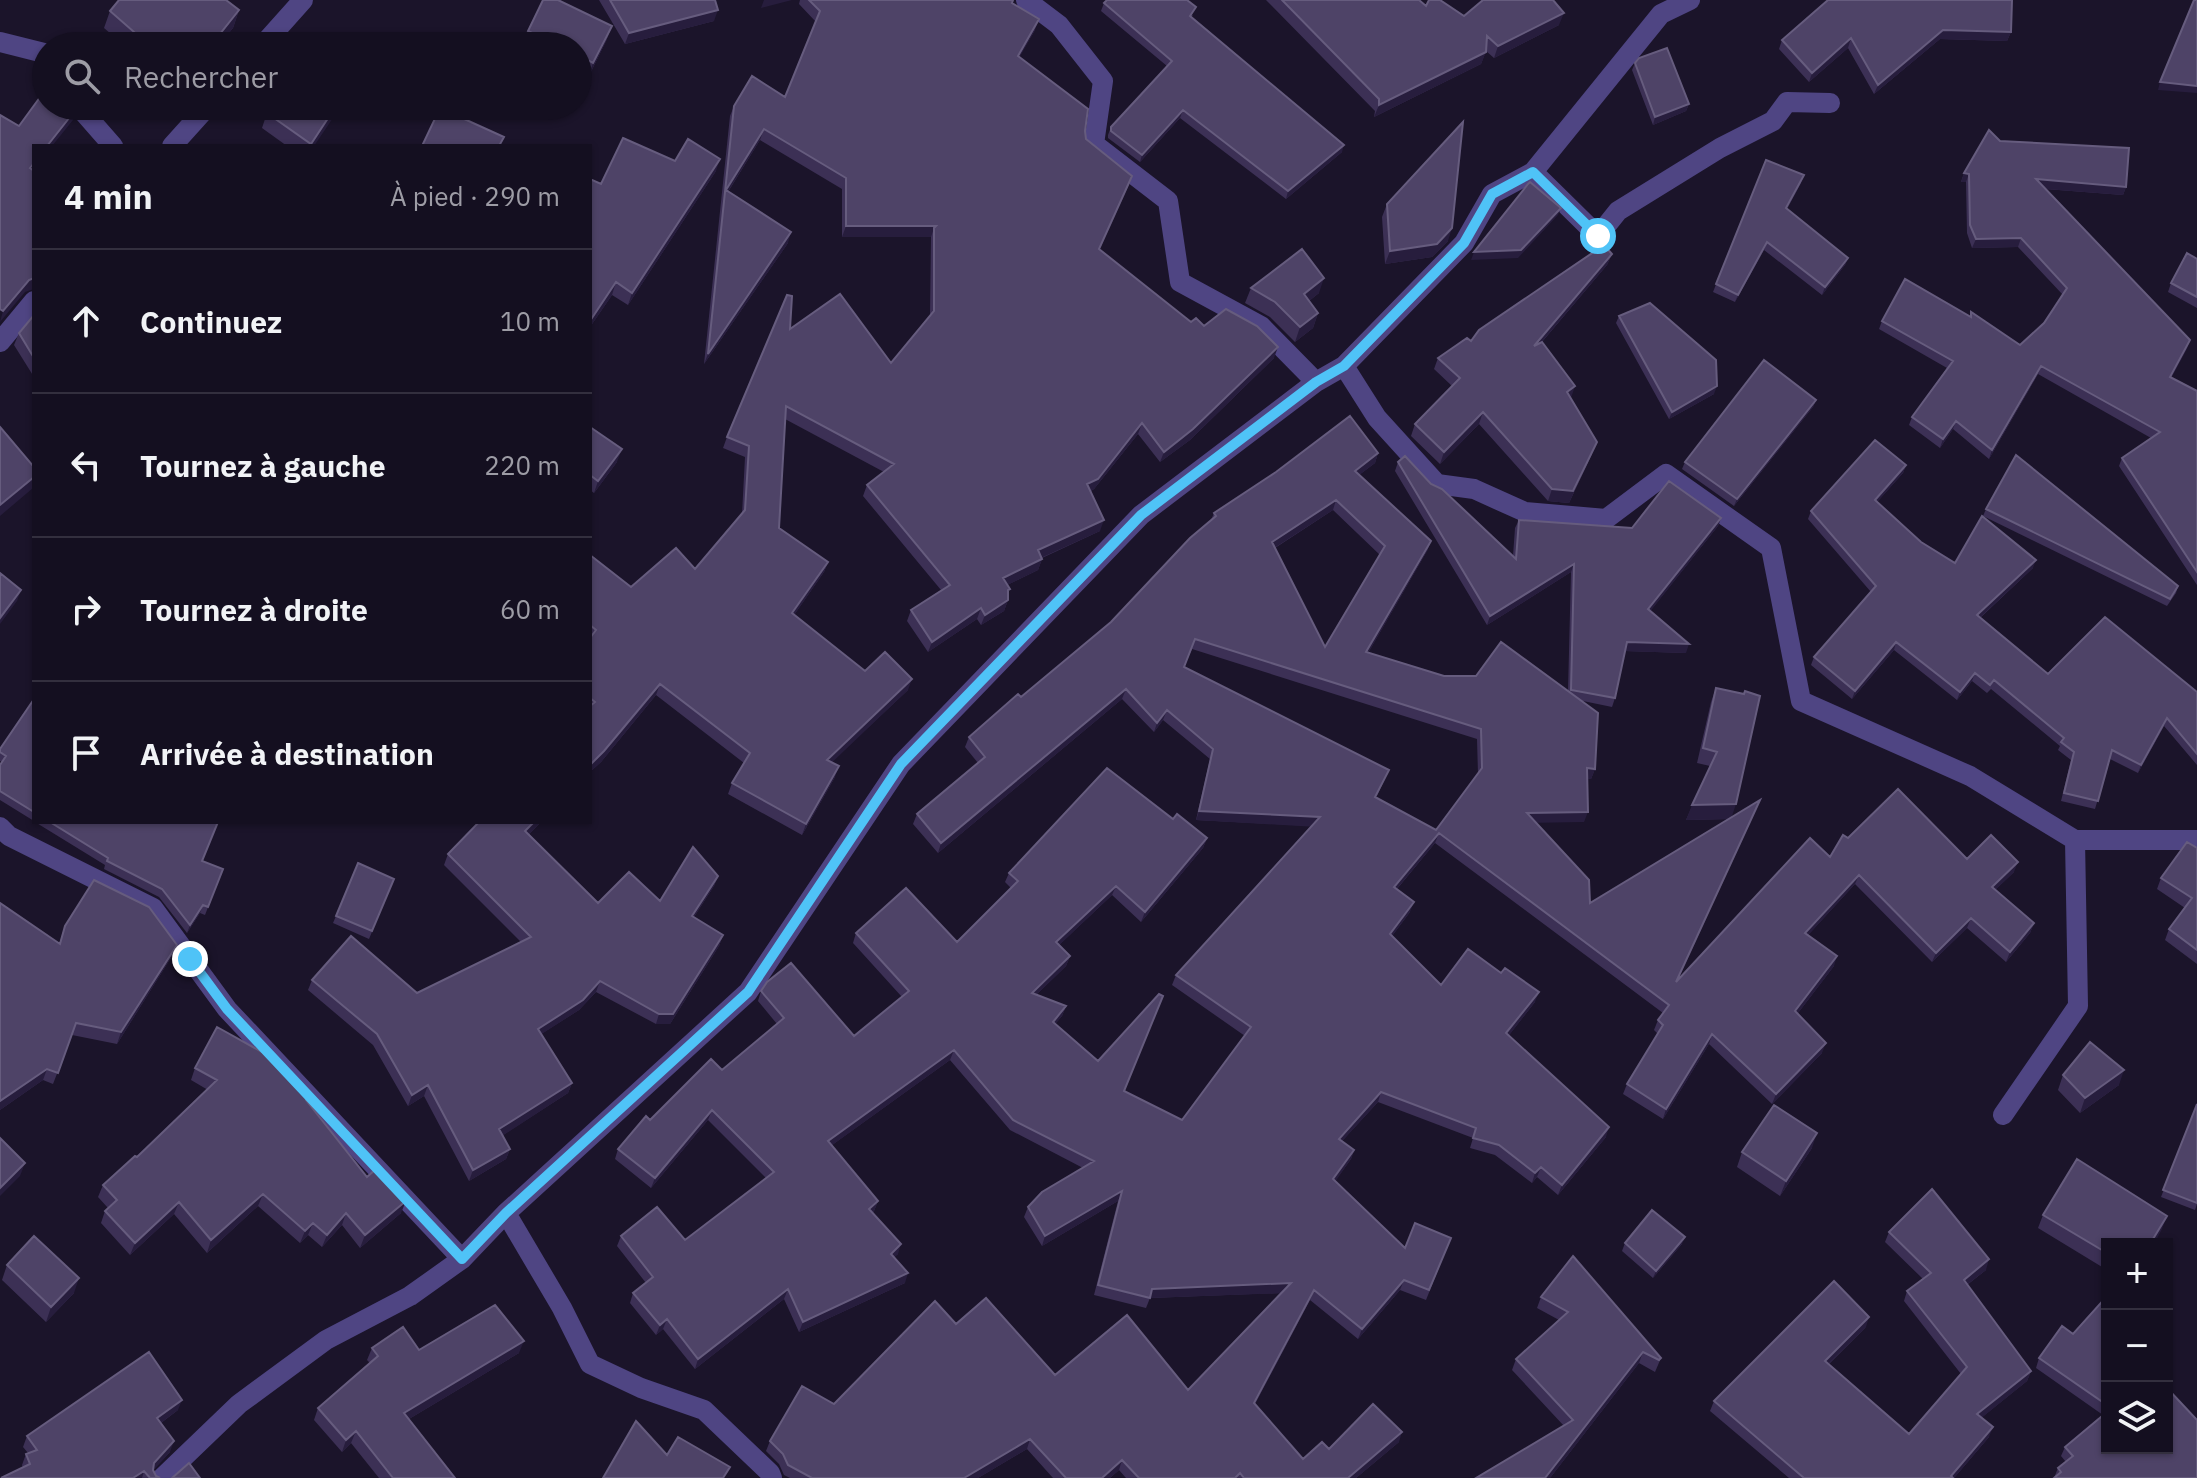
<!DOCTYPE html>
<html lang="fr">
<head>
<meta charset="utf-8">
<style>
	:root { --surface:#140f20; --page:#211d2d; --text:#f1f3f6; --muted:#9d9ca5; --line:#332f3e }
	body { margin:0; font-family:"IBM Plex Sans",sans-serif; background:var(--page); color:var(--text) }
	.controls { position:absolute; right:24px; bottom:24px; display:grid; overflow:hidden; border-radius:0px; box-shadow:0 2px 6px #0004 }
	.controls button { width:72px; height:72px; display:grid; place-items:center; padding:0; border:0; border-bottom:2px solid var(--line); background:var(--surface); color:var(--text); font:40px sans-serif }
	.stop { position:absolute; width:24px; height:24px; margin:-18px; border:6px solid #4fc3f7; border-radius:50%; background:#fff }
	.stop.end { background:#4fc3f7; border-color:#fff; box-shadow:0 2px 8px #0008 }
	.list { margin:0; padding:0; list-style:none }
	h2 { display:flex; justify-content:space-between; align-items:center; height:104px; margin:0; padding:0 32px; font-size:34px }
	h2 small { font-size:26px; font-weight:400; color:var(--muted) }
	.list li { display:grid; grid-template-columns:52px 1fr auto; gap:24px; align-items:center; box-sizing:border-box; height:144px; padding:0 32px; border-top:2px solid var(--line) }
	.list b { display:block; font-size:30px; white-space:nowrap }
	.list em { font-size:26px; font-style:normal; color:var(--muted) }
	.icon { flex:none; width:44px; height:44px; fill:none; stroke:currentColor; stroke-width:2; stroke-linecap:round; stroke-linejoin:round }
	.map { position:relative; flex:none; width:2197px; height:1478px; overflow:hidden }
	.search { position:absolute; background:var(--surface); box-shadow:0 2px 6px #0004; left:32px; top:32px; width:560px; height:88px; display:flex; align-items:center; gap:20px; box-sizing:border-box; padding:0 28px; border-radius:44px; color:var(--muted); font-size:30px }
	.panel { position:absolute; background:var(--surface); box-shadow:0 2px 6px #0004; left:32px; top:144px; width:560px; height:680px; border-radius:0px }
	.map>svg:first-child { display:block }
	.lines { fill:none; stroke-linecap:round; stroke-linejoin:round }
	.minor { stroke:#4f4583; stroke-width:20 }
	.wall { fill:#3c3055; fill-rule:evenodd }
	.shaded-wall { fill:#271d3d }
	.building { fill:#4e4367; stroke:#665c7e; stroke-width:2; fill-rule:evenodd }
	.route { stroke:#4fc3f7; stroke-width:10 }
</style>
</head>
<body>
<div class="map">
<svg width="2197" height="1478" viewBox="0 0 2197 1478">
	<rect width="100%" height="100%" fill="#1b142a"/>
	<g class="lines">
		<!-- minor -->
		<path class="minor" d="M1026,0l33,25 44,56 -9,63 74,57 12,81 81,44 55,56
			M0,42l44,11 2,4
			M262,46l41,-46
			M78,106l35,40
			M172,146l36,-40
			M1533,172l128,-158 29,-14
			M0,342l34,-41
			M1344,366l33,52 60,66 37,5 51,23 81,7 60,-45 105,74 30,153 169,75 105,64 3,166 -75,109
			M0,827l9,9 144,72 74,101 235,250
			M2075,840h122
			M506,1213l56,95 28,56 51,24 63,22 66,63 2,5
			M162,1478l77,-74 87,-64 84,-44 52,-37 44,-46 242,-221 153,-228 240,-249 175,-133 28,-16 120,-123 28,-49 41,-22 65,64 20,-25 102,-63 53,-27 14,-19 43,1"/>
	</g>
	<!-- wall -->
	<path class="wall" d="M599,0h116l-1,21 -89,23z
		M800,0h213l-1,4 23,26 -16,27 66,74 1,8 46,37 -33,74 92,72 13,4 70,32 -84,82 -30,22 -22,-28 -44,55 -3,2 9,40 -58,27v1l-4,11 -31,15 1,15 -4,11 -23,14 -4,-6 -49,33 -21,-31 4,-11 30,-20 -78,-94 4,-11 17,-13 -99,-53 -6,109 49,34 -4,10 -30,43 71,56 43,19 -77,72 4,15 -33,58 -74,-41 4,-11 12,-20 -88,-68 -55,67 -11,10v-217l41,32 64,-18 47,-55 3,-57 -22,-9 4,-11 63,-108 101,34 39,-47 1,-79h-89v-48l-82,-49 -32,52 60,51 -84,121 26,-248 4,-10 51,-9 31,-75 -17,-18z
		M1266,0h153l7,6 38,10 95,9 -65,33 -8,-7 -5,13 -107,53 1,-6z
		M1104,3l89,12 -2,2 151,135 -56,47 -106,-81 -40,44 -32,-24v-3l3,-8 56,-61 -66,-55z
		M239,10l-6,18 -15,18h-93l-21,-18 6,-17z
		M612,26l-6,15 -18,37 -10,-5v-27h-55l5,-15z
		M2011,32l-4,9 -67,-2 -66,55 -26,-46 -39,34 -30,-33 3,-9z
		M1635,63l54,41 -3,7 -33,14 -21,-55z
		M267,113l47,33h-27l-25,-18z
		M2000,141l126,46 -3,8 -78,-6 145,151 -19,38 26,13v194l-78,-119 3,-8 29,-20 -113,-64 -49,85 -36,-30 -13,19 -31,-23 3,-8 35,-49 -68,-39 3,-8 88,-5 1,-4 49,33 24,-22 19,-28 -45,-48 -46,1 -5,-15 -1,-51h-5l3,-9z
		M1766,160l35,23 -14,26 61,49 -3,7 -23,30 -58,-45 -29,52 -22,-10z
		M675,161l41,10 -88,134 -16,-10 -22,32v-148l11,5z
		M1387,204l61,37 -16,16 -47,7 -3,-47z
		M1612,254l-5,11 -65,77 29,56 21,56 -23,49 -21,-2 -69,-77 -39,40 -29,-28 4,-12 37,-38 -18,-17 4,-11 33,-17z
		M2197,259v49l-29,-16 3,-9z
		M1251,288l68,5 -10,8 9,12 -5,15 -18,14 -25,-25 -25,-14z
		M34,315v62l-20,-32 5,-12z
		M1619,316l95,78 -45,25 -53,-96z
		M1816,400l-3,7 -79,99 -52,-37 3,-7z
		M590,427l27,35 -23,31 -4,-3z
		M1378,453l-3,10 -16,12 72,66 -4,10 -59,102 76,23 124,15 3,-119 -84,53 -92,-154 3,-9 33,22 82,72 2,-28 4,-8 113,8 89,-10 -3,8 -68,85 36,42 -61,-2 -10,47 -3,9 -29,-6 12,68 -4,10 -4,-1 -3,44h-48l54,81 138,-84 -42,1 24,-54 -13,-3 14,-61 5,-14 16,129 28,-17 -82,179 152,-122 18,-19 119,21 47,13 -19,18 39,33 -4,10 -24,29 -39,-34 -35,34 -77,-78 -47,51 26,31 -36,47 24,40 -50,51 -63,-60 -46,75 -40,-25 4,-10 31,-50 -4,-4 4,-10 5,-7 -228,-170 -38,46 13,23 -18,24 49,49 94,17 -26,33 97,102 -48,58 -21,-18 -5,6 -37,-28 -25,-7 3,-10 -95,-36 -36,39 12,9 -3,9 -16,22 70,67 46,-10 -25,62 -26,-10 -42,49 -48,-39 -55,104 48,55 26,-10 70,-7 -43,36h-230l-7,-8 -9,8h-57l-26,-29 -49,29h-188l-6,-3 -5,-11 -13,-13 4,-10 64,-37 122,-80 99,51 133,15 93,-97 -131,5 -4,10 -52,-13 24,-94 -76,45 -18,-29 4,-10 55,-39 -73,-38 -60,-70 -118,85 46,56 -4,10 -2,2 26,41 -4,3 11,26 -106,49 -15,-33 -89,70 -32,-40 -7,6 -26,-32 3,-10 13,-10 -29,-37 4,-10 64,4 81,-62 -58,-58 -57,68 -36,-29 3,-10 32,-29 72,-50 55,-46 -19,-23 3,-10 93,45 48,-39 -49,-54 3,-10 101,9 54,-54 -6,-6 4,-9 164,-54 34,19 -4,10 -62,74 -29,-27 -53,50 11,11 -4,10 -30,29 30,11 -4,10 -7,8 69,67 58,29 63,-84 -73,-51 4,-10 135,-149 -115,-6 14,-61 -47,-39 -9,12 -32,-33 -184,154 -25,-29 4,-10 61,-51 -13,-16 4,-10 52,-40 90,-75 100,-102 3,-7zM1333,510l47,45 -55,92 -50,-99zM1192,649l285,90 1,35 -42,56 -60,-32 13,-28 -205,-103z
		M1906,465l-3,8 -26,29 44,40 34,21 78,5 -53,50 68,56 149,18v73l-33,-39 -26,47 -28,-14 -15,50 -34,-8 10,-41 -13,-10 2,-4 -69,-57 -4,4 -15,-12 -15,19 -63,-50 -42,49 -41,-34 3,-8 57,-65 -63,-73 3,-8z
		M1986,509l192,77 -2,7 -9,13 -184,-90z
		M34,704v117l-34,-21v-35l2,-3 -2,-1v-12z
		M35,822h183l-16,39 21,8 -18,46 -5,-2 -13,20 -28,-36 -55,-28 1,-4z
		M479,822h62l-12,12 69,69 62,-2 58,-25 -4,10 -20,31 29,18 -4,11 -49,78h-14l-60,-32 -17,18 -38,24 31,49 -4,10 -65,42 7,14 -4,10 -37,22 -45,-85 -16,10 -35,-61 -65,-55 4,-10 105,13 104,-51 -77,-77 4,-11z
		M2197,848v116l-32,-24 4,-11 16,-21 -28,-19 4,-11z
		M394,879l-25,60 -36,-16 3,-7z
		M0,903l59,41 6,-18 112,19 -5,11 -55,88 -45,-9 -19,49 -10,-4 -43,30z
		M195,1068l112,33 60,76 34,36 -41,35 -18,-23 -20,22 -14,-12 -8,8 -42,-37 -51,47 -33,-39 -44,41 -29,-32 4,-12 3,-3 -10,-11 5,-12 34,-28 71,-67 -17,-10z
		M2063,1075l56,10 -39,28 -22,-23z
		M2197,1104v100l-2,6 -34,-13z
		M1812,1148l-32,48 -43,-29 5,-15z
		M2043,1215l119,14 -55,15v26l-69,-42z
		M1889,1232l97,38 -19,15 64,86 -4,10 -46,37 8,19 -35,41h-165l-79,-67 4,-10 152,-74 -37,37 80,70 52,-60 -57,-73 3,-10 16,-12 -38,-37z
		M1625,1243l57,1 -29,34 -31,-27z
		M7,1265l67,28 -28,29 -44,-42z
		M2107,1296v152l-53,30 4,-10 8,-6 -5,-6 4,-9 38,-32 -67,-47 3,-10 34,-24z
		M1541,1297l120,61 -6,14 -16,-9 -89,115 14,-52 -52,-56 4,-11 43,-39 -22,-12z
		M372,1348l147,5 -110,66 46,59h-76l-28,-35 -9,9 -28,-32 4,-12 52,-45 -3,-3z
		M178,1410l-17,13 9,29 -17,18 3,6 4,2h-159l22,-10 -1,-3 4,-11 2,-1 -5,-6 4,-11z"/>
	<!-- shaded-wall -->
	<path class="shaded-wall" d="M764,0h28l-31,8z
		M239,10l-6,18 -15,18h-6z
		M718,10l-4,11 -89,23 4,-11z
		M1564,13l-5,12 -65,33 4,-12z
		M1039,19l-4,11 -21,37 4,-11z
		M612,26l-6,15 -18,37 5,-15z
		M1943,30l68,2 -4,9 -67,-2 -66,55 4,-9z
		M1851,38l-3,10 -39,34 3,-9z
		M1486,52l-5,12 -107,53 5,-12z
		M2160,82l37,4v7l-39,-3z
		M1689,104l-3,7 -33,14 2,-8z
		M336,106h5l-27,40h-4z
		M77,108l-4,12 -21,26h-5z
		M1183,110l-3,8 -40,44 2,-7z
		M764,129l-4,11 -36,58 2,-8z
		M1344,145l-2,7 -56,47 2,-8z
		M720,159l-4,12 -88,134 4,-12z
		M1964,173l5,1 -3,8h-5z
		M1804,175l-3,8 -18,33 3,-8z
		M1132,176l-4,11 -33,73 4,-11z
		M2036,179l90,8 -3,8 -90,-7z
		M1561,208l-3,7 -40,43 -47,2 3,-8z
		M846,226h90l-2,2 -3,9h-89z
		M1452,228l-4,13 -16,16 -47,7 5,-13z
		M791,232l-3,11 -84,121 4,-10z
		M2021,238l-3,9 -46,1 4,-9z
		M1767,242l-3,8 -29,52 3,-7z
		M1612,254l-5,11 -78,92 5,-11z
		M1848,258l-3,7 -23,30 3,-8z
		M34,278v11l-9,3 -25,30 3,-11 26,-31z
		M1324,278l-5,15 -20,16 5,-15z
		M616,282l-4,13 -22,32v-6z
		M1318,313l-5,15 -18,14 5,-15z
		M2190,340l-3,9 -20,37 3,-9z
		M1278,347l-4,11 -84,82 -30,22 4,-10z
		M2041,366l-3,8 -49,85 3,-9z
		M1575,386l-4,12 -8,6 4,-12z
		M1717,386l-3,8 -45,25 3,-7z
		M1816,400l-3,7 -79,99 3,-7z
		M1483,412l-4,12 -39,40 4,-12z
		M1956,421l-3,8 -13,19 3,-9z
		M1142,423l-4,11 -44,55 -10,6 3,-11z
		M1597,442l-28,61 -21,-2 4,-12z
		M622,449l-5,13 -23,31 4,-12z
		M1378,453l-3,10 -24,18 4,-10z
		M1906,465l-3,8 -31,35 3,-8z
		M34,477l-1,11 -33,28v-11z
		M1336,500l-3,10 -65,42 4,-10z
		M1721,518l-3,8 -73,92 3,-9z
		M1104,520l-4,11 -66,30 4,-11z
		M1431,541l-4,10 -64,111 3,-10z
		M1042,559l-4,11 -39,19 4,-11z
		M2036,560l-3,8 -59,55 3,-8z
		M828,562l-4,10 -36,52 4,-11z
		M1574,564l-3,8 -84,53 3,-9z
		M21,590l-4,11 -17,23v-6z
		M1008,600l-4,11 -23,14 4,-10z
		M981,608l-4,11 -49,33 4,-10z
		M1627,642l62,2 -3,9 -63,-2z
		M1896,642l-2,8 -42,49 3,-8z
		M1975,673l-3,8 -15,19 3,-8z
		M912,679l-4,11 -85,81 4,-11z
		M660,684l-4,11 -55,67 -11,10v-7z
		M1126,689l-4,10 -184,154 3,-10z
		M1167,710l-4,10 -9,12 3,-9z
		M2167,718l-3,8 -26,47 3,-8z
		M839,766l-4,11 -33,58 4,-11z
		M1587,768l8,1 -4,10 -8,-1z
		M1760,800l-4,10 -83,181 3,-9z
		M1736,804l-5,15 -45,1 6,-15z
		M1199,811l121,6 -3,10 -121,-7z
		M1588,812l-4,10 -61,1 4,-10z
		M534,822h7l-19,19 3,-10z
		M1439,833l-4,10 -45,54 4,-10z
		M1207,838l-4,10 -62,74 4,-10z
		M2018,862l-4,10 -26,25 4,-10z
		M1859,875l-4,9 -54,59 4,-10z
		M718,876l-4,10 -26,40 4,-10z
		M1116,886l-4,9 -60,57 4,-10z
		M1414,902l-4,10 -24,32 4,-10z
		M203,905l-3,8 -13,20 3,-8z
		M1971,918l-4,10 -35,34 4,-9z
		M2034,923l-4,10 -24,29 4,-10z
		M723,935l-4,11 -49,78h-14l3,-10z
		M177,945l-5,11 -55,88 4,-12z
		M1070,956l-4,10 -38,37 4,-10z
		M1837,956l-3,10 -42,55 3,-10z
		M600,981l-4,11 -17,18 -45,29 4,-10z
		M1539,992l-4,10 -32,41 3,-10z
		M1066,1006l-4,10 -13,16 4,-10z
		M1712,1034l-3,10 -46,75 3,-10z
		M1826,1043l-4,10 -50,51 4,-10z
		M954,1050l-4,10 -126,91 4,-10z
		M47,1069l-4,11 -43,30v-9z
		M2124,1070l-5,15 -39,28 5,-15z
		M572,1083l-4,10 -72,47 3,-11z
		M428,1085l-4,11 -16,10 4,-11z
		M1381,1092l-3,10 -43,47 4,-10z
		M712,1110l-4,10 -57,68 4,-10z
		M1609,1127l-3,10 -48,58 4,-10z
		M1817,1133l-5,15 -32,48 6,-15z
		M510,1149l-4,10 -37,22 4,-11z
		M1354,1150l-3,9 -21,30 3,-10z
		M25,1163l-5,13 -20,20v-8z
		M1541,1167l-4,10 -5,6 3,-10z
		M1122,1191l-4,10 -76,45 3,-10z
		M263,1194l-5,12 -51,47 4,-13z
		M406,1201l-5,12 -41,35 5,-13z
		M878,1201l-4,10 -9,7 4,-9z
		M179,1202l-5,12 -44,41 5,-12z
		M346,1213l-4,12 -20,22 5,-12z
		M2167,1216l-5,13 -8,15h-4z
		M313,1223l-5,12 -8,8 5,-12z
		M1685,1237l-3,7 -29,34 3,-7z
		M901,1244l-3,10 -11,10 4,-10z
		M1989,1259l-3,11 -26,20 4,-10z
		M908,1273l-3,10 -106,49 4,-10z
		M79,1278l-5,15 -28,29 5,-15z
		M1404,1280l-4,10 -42,49 4,-10z
		M1291,1283l-4,10 -138,5 3,-9z
		M788,1289l-4,10 -89,70 3,-10z
		M1314,1290l-4,10 -60,113 4,-10z
		M1869,1317l-3,10 -45,44 4,-10z
		M667,1319l-4,10 -7,6 4,-10z
		M524,1341l-5,12 -120,72 5,-12z
		M1643,1352l-4,11 -89,115h-5z
		M2031,1371l-4,10 -53,43 3,-10z
		M182,1400l-4,10 -24,18 3,-10z
		M1993,1427l-4,10 -35,41h-4z
		M356,1431l-5,12 -9,9 4,-12z
		M1402,1432l-3,10 -43,36h-8z
		M1030,1439l-3,10 -49,29h-14z
		M174,1441l-4,11 -20,22 4,-11z
		M1122,1460l-3,10 -9,8h-8z
		M144,1471l-2,7h-9z"/>
	<!-- building -->
	<path class="building" d="M119,0h107l13,10 -27,34 2,2h-64l-40,-35z
		M543,0h15l54,26 -19,37 -15,-8v-9h-19l-31,-15z
		M610,0h105l3,10 -89,23z
		M809,0h204l-1,3 27,16 -21,37 70,53 -3,22 1,8 46,37 -33,73 92,73 5,-4 8,8 22,-17 31,17 21,21 -85,82 -29,23 -22,-29 -44,56 -11,5 17,36 -66,30 4,9 -39,19 7,11 -2,1v10l-23,15 -4,-7 -49,34 -21,-32 39,-25 -83,-100 27,-21 -108,-58 -7,122 49,34 -36,51 73,58 20,-19 27,27 -85,81 12,6 -33,58 -74,-41 18,-30 -90,-69 -56,67 -14,14v-59l5,-4 -5,-4v-60l6,-8 -6,-5v-70l41,32 45,-39 19,21 50,-59 4,-64 -22,-9 60,-142 5,1 -2,33 50,-35 51,69 43,-52v-83l2,-2h-90v-48l-82,-49 -38,61 65,42 -83,122 26,-248 18,-30 33,21 35,-86z
		M1107,0h80l9,7 -6,9 154,129 -56,46 -105,-81 -41,45 -31,-24v-4l61,-66 -68,-58z
		M1282,0h137l7,6 3,-6h11l24,16 19,-16h70l11,13 -66,33 -11,-10 -1,16 -107,53v-6z
		M1828,0h184l-1,32 -68,-2 -65,55 -27,-47 -39,35 -30,-33z
		M2194,0h3v86l-37,-4z
		M1667,48l22,56 -34,13 -20,-54 4,-5z
		M46,89v17h30l1,2 -30,38h-13v17l-4,5 4,3v107l-5,2 -26,31 -3,-2v-194l19,11z
		M272,106h64l-25,38 -44,-31z
		M440,108l64,29 -5,9h-77z
		M1463,122l-11,106 -15,16 -47,7 -3,-47z
		M1989,130l11,11 129,7 -3,39 -90,-8 154,161 -20,37 27,14v181l-75,-114 38,-26 -119,-66 -49,84 -36,-29 -13,18 -31,-22 41,-56 -71,-40 23,-42 66,38v-5l49,33 24,-22 23,-35 -46,-50 -45,1 -6,-14 -1,-51 -5,-1z
		M623,138l52,23 13,-22 32,20 -88,134 -16,-11 -26,39v-142l11,5z
		M1766,160l38,15 -18,33 62,50 -23,29 -58,-45 -29,53 -22,-11z
		M1530,182l31,26 -40,42 -47,2 54,-68z
		M1604,245l8,9 -78,92 8,-4 33,44 -8,6 30,50 -24,49 -21,-2 -69,-77 -39,40 -29,-28 45,-46 -22,-20 29,-20 4,3 8,-11z
		M1302,249l22,29 -20,16 14,19 -18,14 -25,-25 -24,-14z
		M2187,253l10,6v38l-26,-14z
		M1650,303l66,57 1,26 -45,26 -53,-96z
		M34,315v43l-15,-25z
		M1764,360l52,40 -79,99 -52,-37z
		M1350,416l28,37 -23,18 76,70 -65,111 78,24h32l25,-34 97,71 -3,56 -8,-1 1,44 -61,1 62,67 1,23 170,-103 -84,182 134,-144 20,19 13,-22 5,3 50,-49 69,70 24,-24 27,27 -26,25 42,36 -24,29 -39,-34 -35,35 -77,-78 -54,58 32,23 -42,55 31,32 -50,51 -64,-60 -46,75 -39,-25 36,-59 -5,-5 11,-15 -230,-172 -45,54 20,15 -24,32 51,51 27,-36 33,24 4,-5 34,24 -33,41 103,94 -47,58 -21,-18 -6,6 -36,-28 -26,-7 3,-10 -95,-36 -42,47 15,11 -21,29 72,69 10,-25 36,15 -22,52 -25,-10 -42,49 -48,-39 -60,113 49,56 19,-17 7,7 44,-45 29,28 -54,46h-104l-4,-5 -5,5h-96l-17,-18 -20,18h-36l-36,-39 -66,39h-152l-24,-13 -5,-11 -13,-13 32,-55 32,18 101,-103 21,23 30,-26 69,77 72,-60 61,75 103,-107 -139,6 -2,9 -52,-13 24,-94 -77,45 -17,-29 14,-15 52,-31 -81,-41 -59,-70 -126,91 50,60 -9,8 32,35 -10,10 17,19 -105,49 -15,-33 -90,70 -31,-40 -7,6 -27,-32 20,-16 -32,-41 36,-29 28,33 89,-68 -62,-62 -57,68 -37,-29 28,-33 4,4 61,-61 11,11 62,-52 -23,-27 6,-9 24,-19 63,73 55,-45 -53,-58 50,-45 51,54 61,-61 -9,-8 98,-105 66,51 4,-5 30,24 -62,74 -29,-26 -60,56 14,14 -38,37 34,13 -13,16 45,39 61,-67 4,2 -39,95 58,29 69,-93 -75,-52 144,-158 -121,-6 14,-62 -46,-39 -10,13 -31,-34 -185,154 -24,-29 68,-57 -16,-20 49,-43 3,3 90,-75 79,-84 26,-22 -2,-3 62,-41zM1336,500l49,46 -60,101 -53,-105zM1195,639l286,90 1,39 -46,62 -61,-33 14,-27 -205,-103z
		M0,427l34,40v10l-34,28z
		M590,427l32,22 -24,32 -8,-6z
		M1875,440l31,25 -31,35 46,42 34,21 27,-47 54,44 -59,55 71,59 57,-57 92,75v62l-30,-36 -26,47 -29,-15 -14,51 -34,-8 10,-41 -13,-10 3,-4 -70,-58 -4,5 -15,-12 -15,19 -64,-50 -41,49 -41,-34 62,-71 -65,-75z
		M2016,455l162,131 -8,13 -184,-90z
		M1405,456l26,28 11,5 74,70 3,-39 113,8 37,-47 52,37 -73,91 41,35 -62,-2 -12,56 -44,-8 3,-126 -84,52 -92,-154z
		M0,573l21,17 -21,28z
		M1716,688l28,6 1,-3 15,5 -24,108 -44,1 25,-53 -14,-4z
		M32,702l2,2v108l-34,-21v-26l6,-9 -6,-4v-3z
		M50,822h168l-16,39 21,8 -15,38 -5,-2 -13,20 -28,-36 -55,-28 1,-3z
		M479,822h55l-9,9 73,72 31,-31 31,29 33,-54 25,29 -26,40 31,19 -50,79h-14l-59,-33 -17,19 -45,29 34,54 -73,46 11,20 -37,21 -45,-85 -16,10 -35,-61 -65,-54 39,-44 66,57 114,-56 -83,-83z
		M2187,842l10,6v102l-28,-21 23,-31 -31,-20z
		M358,863l36,16 -22,52 -36,-15z
		M94,880l55,27 28,38 -56,87 -45,-9 -18,50 -11,-4 -47,32v-198l60,41 5,-18z
		M217,1027l52,29 40,42 -3,2 61,77 9,-8 30,32 -41,34 -19,-22 -19,22 -14,-12 -8,8 -42,-37 -52,46 -32,-38 -44,41 -30,-32 12,-11 -14,-15 32,-29 2,1 80,-77 -22,-12z
		M2090,1042l34,28 -39,28 -22,-23z
		M2197,1104v99l-34,-13z
		M1774,1105l43,28 -31,48 -44,-29z
		M0,1138l25,25 -25,25z
		M2077,1159l90,57 -17,28h-43v9l-64,-38z
		M1932,1189l57,70 -25,21 67,91 -54,43 16,13 -42,49 2,2h-149l-90,-77 120,-120 35,36 -44,44 84,73 58,-67 -60,-76 24,-18 -42,-41z
		M1652,1210l33,27 -29,34 -31,-28z
		M34,1236l45,42 -28,29 -44,-42z
		M1573,1256l88,102 -2,2 -16,-8 -98,126h-69l97,-58 -57,-61 52,-47 -27,-15z
		M2107,1296v109l-68,-47 23,-32 11,8z
		M495,1305l29,36 -120,72 51,65h-62l-37,-47 -10,9 -28,-32 60,-52 -6,-8 31,-21 16,23z
		M149,1352l33,48 -25,18 17,23 -20,22 -1,7 3,6 4,2h-10l-6,-7 -11,7h-132l29,-14 -4,-10 11,-4 -10,-14z
		M2167,1388l30,32v58h-143l7,-6 -3,-4 15,-12 -8,-9 42,-35v36h60z
		M636,1421l31,34 11,-18 52,30 -7,11h-120z
		M189,1463l11,15h-28z"/>
	<g class="lines">
		<!-- route -->
		<path class="route" d="M190,959l37,50 235,250 44,-46 242,-221 153,-228 137,-142 103,-107 175,-133 28,-16 120,-123 28,-49 41,-22 65,64"/>
	</g>
</svg>
<div class="controls">
<button>+</button>
<button>−</button>
<button><svg class="icon" aria-label="layers" viewBox="0 0 24 24"><path d="M12 4l9 5-9 5-9-5zM3 14l9 5 9-5"/></svg></button>
</div>
<div class="stop" style="left:1598px;top:236px"></div>
<div class="stop end" style="left:190px;top:959px"></div>
<div class="search"><svg class="icon" aria-label="search" viewBox="0 0 24 24"><circle cx="10" cy="10" r="6"/><path d="M15 15l6 6"/></svg>Rechercher</div>
<section class="panel">
<h2>4 min<small>À pied · 290 m</small></h2>
<ul class="list">
<li><svg class="icon" aria-label="ahead" viewBox="0 0 24 24"><path d="M12 20V5M6 11l6-6 6 6"/></svg><div><b>Continuez</b></div><em>10 m</em></li>
<li><svg class="icon" aria-label="left" viewBox="0 0 24 24"><path d="M17 20v-9H6M10 6l-5 5 5 5"/></svg><div><b>Tournez à gauche</b></div><em>220 m</em></li>
<li><svg class="icon" aria-label="right" viewBox="0 0 24 24"><path d="M7 20v-9h11M14 6l5 5-5 5"/></svg><div><b>Tournez à droite</b></div><em>60 m</em></li>
<li><svg class="icon" aria-label="arrive" viewBox="0 0 24 24"><path d="M6 21V4h12l-3 4 3 4H6"/></svg><div><b>Arrivée à destination</b></div></li>
</ul>
</section>
</div>
</body>
</html>
